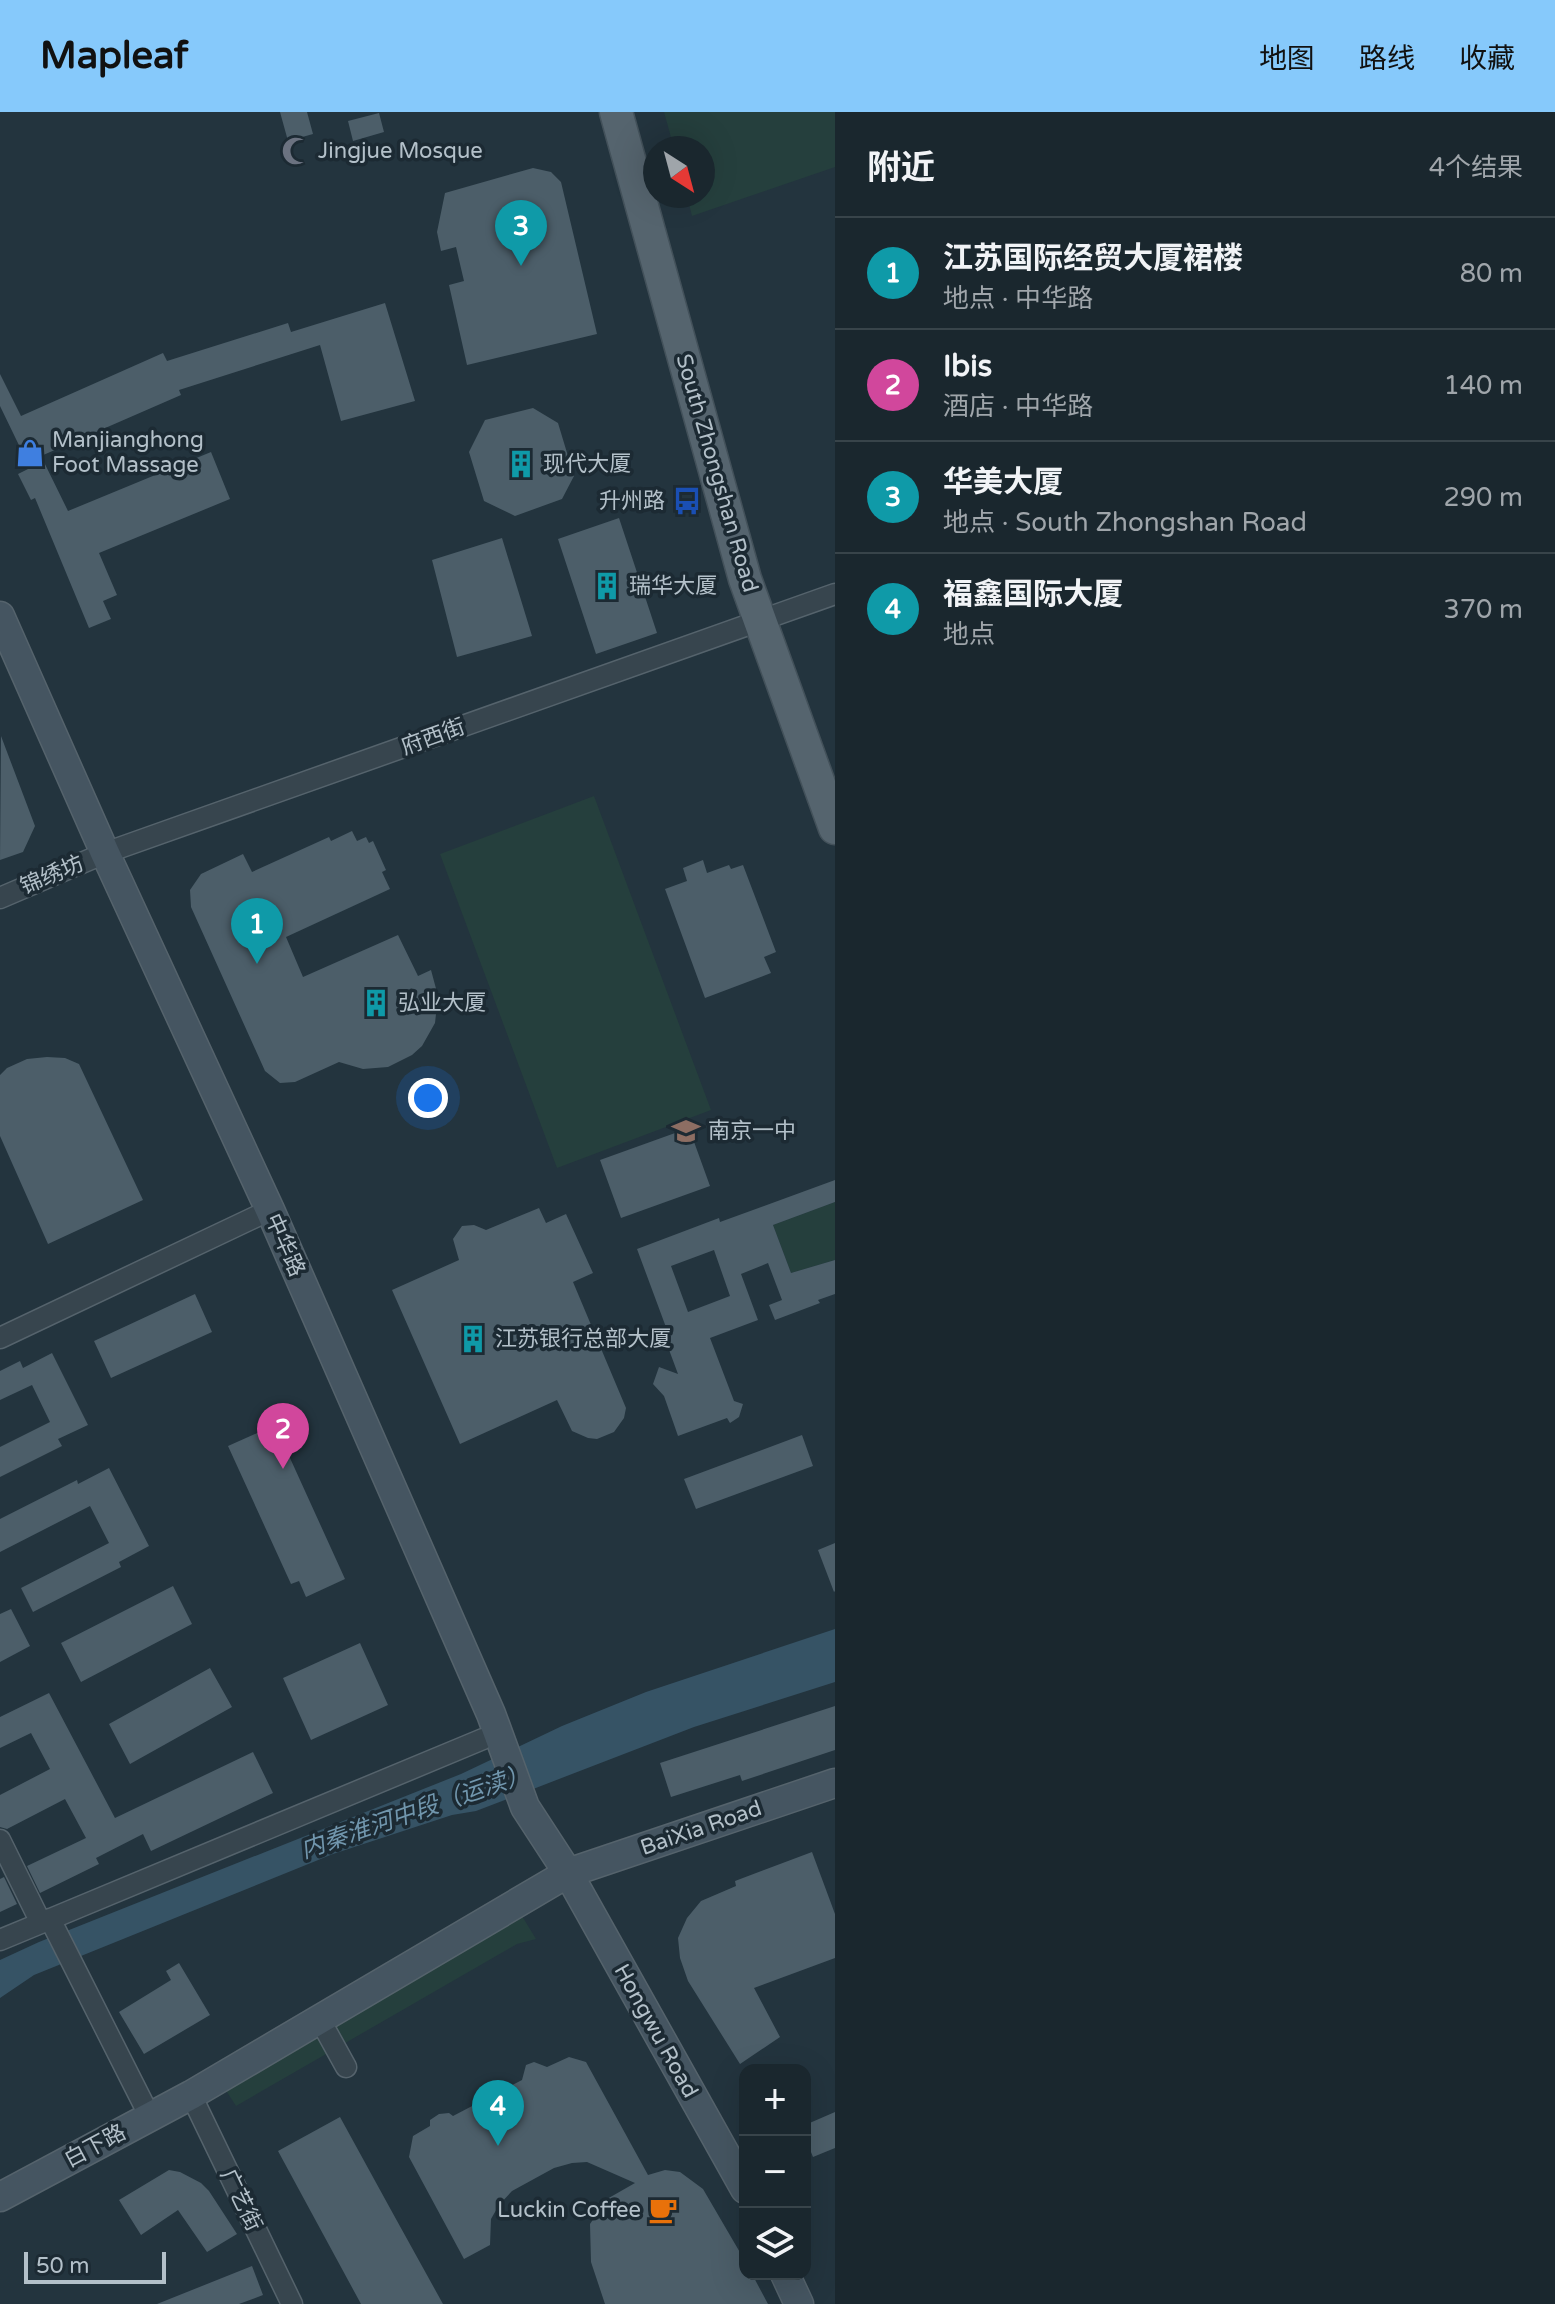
<!DOCTYPE html>
<html lang="zh">
<head>
<meta charset="utf-8">
<style>
	:root { --surface:#1a272e; --page:#27333a; --text:#f1f3f6; --muted:#9fa5aa; --line:#38444a; --accent:#86c9fb }
	body { margin:0; font-family:"Varela Round","Noto Sans SC",sans-serif; background:var(--page); color:var(--text) }
	.controls { position:absolute; right:24px; bottom:24px; display:grid; overflow:hidden; border-radius:16px; box-shadow:0 8px 32px #0002 }
	.controls button { width:72px; height:72px; display:grid; place-items:center; padding:0; border:0; border-bottom:2px solid var(--line); background:var(--surface); color:var(--text); font:40px sans-serif }
	.compass { position:absolute; left:643px; top:24px; width:72px; height:72px; border-radius:50%; background:var(--surface); box-shadow:0 8px 32px #0002; rotate:144deg }
	.scale { position:absolute; left:24px; bottom:20px; width:142px; box-sizing:border-box; padding-left:8px; border:4px solid #b3c0c9; border-top:0; font-size:22px; line-height:28px; white-space:nowrap; color:#b3c0c9; -webkit-text-stroke:6px #1c2a33; paint-order:stroke }
	.you { position:absolute; left:428px; top:986px; width:28px; height:28px; margin:-20px; border:6px solid #fff; border-radius:50%; background:#1a73e8; box-shadow:0 0 0 12px #1a73e833 }
	.badge { display:grid; place-items:center; width:52px; height:52px; border-radius:50%; background:var(--accent); color:#fff; font-size:26px; font-weight:700 }
	.pin { position:absolute; translate:-50% -66px; filter:drop-shadow(0 2px 4px #0008) }
	.pin::after { content:''; position:absolute; top:42px; width:28px; height:24px; background:inherit; clip-path:polygon(0 0,100% 0,50% 100%) }
	.list { margin:0; padding:0; list-style:none }
	h2 { display:flex; justify-content:space-between; align-items:center; height:104px; margin:0; padding:0 32px; font-size:34px }
	h2 small { font-size:26px; font-weight:400; color:var(--muted) }
	.list li { display:grid; grid-template-columns:52px 1fr auto; gap:24px; align-items:center; box-sizing:border-box; height:112px; padding:0 32px; border-top:2px solid var(--line) }
	.list b { display:block; font-size:30px; white-space:nowrap }
	.list p { margin:0; font-size:26px; white-space:nowrap; color:var(--muted) }
	.list em { font-size:26px; font-style:normal; color:var(--muted) }
	.icon { flex:none; width:44px; height:44px; fill:none; stroke:currentColor; stroke-width:2; stroke-linecap:round; stroke-linejoin:round }
	.map { position:relative; flex:none; width:835px; height:2192px; overflow:hidden }
	header { display:flex; align-items:center; gap:48px; box-sizing:border-box; height:112px; padding:0 40px; background:var(--accent); color:#111 }
	header strong { font-size:38px }
	nav { display:flex; gap:44px; margin-inline-start:auto; font-size:28px }
	main { display:flex }
	aside { flex:1; background:var(--surface) }
	.map>svg:first-child { display:block }
	.green { fill:#253f3d }
	.water { fill:#365365 }
	.building { fill:#4c5e69; fill-rule:evenodd }
	.lines { fill:none; stroke-linecap:round; stroke-linejoin:round }
	.minor-casing { stroke:#55636c; stroke-width:23 }
	.secondary-casing { stroke:#55636c; stroke-width:31 }
	.primary-casing { stroke:#43515a; stroke-width:35 }
	.minor { stroke:#37454e; stroke-width:20 }
	.secondary { stroke:#455561; stroke-width:28 }
	.primary { stroke:#55646e; stroke-width:32 }
	.labels { text-anchor:middle; dominant-baseline:central; stroke-width:7; stroke-linejoin:round; paint-order:stroke }
	.poi-label { font-size:22px; fill:#b3c0c9; stroke:#1c2a33; text-anchor:start }
	.street-label { font-size:22px; fill:#b3c0c9; stroke:#1c2a33 }
	.water-label { font-size:24px; font-style:italic; fill:#7196ad; stroke:#1c2a33 }
</style>
</head>
<body>
<header>
<strong>Mapleaf</strong>
<nav><a>地图</a><a>路线</a><a>收藏</a></nav>
</header>
<main>
<div class="map">
<svg width="835" height="2192" viewBox="0 0 835 2192">
	<rect width="100%" height="100%" fill="#23343e"/>
	<!-- green -->
	<path class="green" d="M664,0h171v55l-143,49 -5,-20h16v-48h-29z
		M594,684l117,314 -154,58 -117,-314z
		M835,1090v58l-44,13 -18,-48z
		M522,1804l14,23 -19,5 -281,162 -11,-17z"/>
	<!-- water -->
	<path class="water" d="M835,1517v53l-141,45 -218,84 -24,4 -119,39 -299,121 -34,23v-38l39,-18 422,-168 101,-48 84,-34z"/>
	<!-- building -->
	<path class="building" d="M280,0h27l6,22 -25,7z
		M379,1l5,19 -31,9 -5,-20z
		M533,56l18,4 10,10 36,152 -130,31 -18,-80 15,-4 -8,-34 -15,4 -4,-19 8,-39z
		M385,191l30,98 -74,20 -21,-76 -141,45 2,5 -140,61 27,55 143,-59 19,47 -131,54 18,42 -14,6 8,18 -22,9 -54,-130 -4,2 -13,-26 12,-6 -30,-62v-32l21,42 142,-63 4,8 121,-38 3,9z
		M533,296l25,15 16,53 -12,23 -47,17 -31,-15 -15,-49 16,-32z
		M619,406l38,115 -61,21 -38,-115z
		M502,426l30,98 -75,21 -25,-97z
		M1,624l34,90 -12,26 -23,8z
		M352,719l5,10 9,-4 3,6 4,-2 13,29 -4,2 8,17 -104,48 17,40 95,-42 20,41 13,-6 7,26 -3,27 -13,23 -10,9 -24,12 -25,2 -24,-7 -44,20 -15,1 -15,-12 -74,-164 -1,-17 11,-16 42,-20 9,18 77,-35 2,4z
		M703,748l4,13 22,-8 2,4 12,-4 33,87 -12,5 7,16 -66,25 -40,-109 22,-8 -4,-13z
		M47,945l18,1 14,6 64,136 -95,44 -48,-108v-61l7,-7 20,-9z
		M689,1016l21,58 -89,32 -21,-58z
		M835,1068v22l-62,23 18,48 44,-13v34l-17,6 2,3 -45,17 -6,-15 13,-5 -14,-37 -27,11 17,46 -48,18 24,63 9,3 -4,13 -9,6 -3,-5 -49,18 -14,-40 -11,-12 6,-17 19,7 -13,-35 5,-1 -33,-89 82,-31 1,4zM714,1138l16,46 -42,16 -17,-46z
		M539,1096l7,15 20,-9 27,59 -20,9 53,126 -2,10 -10,14 -17,7 -9,-1 -16,-7 -15,-31 -97,44 -68,-154 67,-30 -6,-21 9,-13 12,-1 12,5z
		M195,1182l17,38 -101,46 -17,-37z
		M52,1241l36,72 -30,14 4,7 -62,31v-30l50,-25 -18,-37 -32,15v-29l20,-10 3,7z
		M275,1313l70,154 -39,18 -7,-16 -8,3 -63,-138z
		M802,1323l11,31 -117,43 -12,-30z
		M109,1356l40,78 -30,16 2,5 -88,45 -12,-24 88,-45 -19,-37 -90,46v-33l77,-39 1,4z
		M835,1431v48l-1,1 -16,-42z
		M173,1474l19,38 -111,58 -20,-39z
		M11,1497l19,37 -30,16v-48z
		M360,1531l28,62 -77,35 -28,-62z
		M210,1556l22,39 -102,57 -21,-40z
		M49,1581l66,125 138,-66 20,41 -122,58 -8,-17 -47,24 3,6 -59,29 -13,-27 59,-28 -21,-39 -58,30 -7,-2v-32l50,-26 -19,-36 -31,15v-31z
		M835,1594v44l-93,31 -2,-6 -69,22 -11,-34z
		M812,1740l23,62v44l-81,30 26,49 -40,27 -52,-83 -8,-23 -2,-20 9,-20 14,-17 35,-15 -1,-5z
		M4,1765l13,27 -17,8v-33z
		M179,1851l31,52 -66,39 -25,-42 52,-32 -5,-9z
		M569,1945l17,5 62,113 17,-5 15,2 23,17 42,72v13h7l16,30h-163l-14,-42 -1,-38 17,-25 28,-16 -48,-21 -15,1 -18,5 -42,23 -13,14 -8,14 -1,26 -26,14 -55,-102 4,-21 17,-10v-6l9,-6 10,-1 4,3 69,-36 4,-15 8,-3 13,5z
		M835,2000v36l-22,9 -8,-20v-12z
		M340,2005l51,93 52,94h-82l-38,-70 -45,-83z
		M169,2058l11,2 21,11 8,8 28,43 -30,18 -29,-42 -37,25 -22,-35z
		M252,2154l11,29 -24,9h-82z"/>
	<g class="lines">
		<defs>
			<path id="minor" d="M0,786l105,-45 730,-259
				M0,1226l270,-128
				M0,1728l41,83 442,-184
				M50,1807l100,198
				M0,1828l41,-17
				M320,1908l26,47
				M191,1983l101,209"/>
			<path id="secondary" d="M0,504l105,237 165,357 221,504 34,93 43,66 177,316
				M0,2085l191,-102 377,-222 267,-90
				M785,2162l14,30"/>
			<path id="primary" d="M616,0l129,467 90,249"/>
		</defs>
		<!-- minor casing -->
		<use href="#minor" class="minor-casing"/>
		<!-- secondary casing -->
		<use href="#secondary" class="secondary-casing"/>
		<!-- primary casing -->
		<use href="#primary" class="primary-casing"/>
		<!-- minor -->
		<use href="#minor" class="minor"/>
		<!-- secondary -->
		<use href="#secondary" class="secondary"/>
		<!-- primary -->
		<use href="#primary" class="primary"/>
	</g>
	<!-- icons -->
	<defs>
		<symbol id="mosque-bare" viewBox="-9 -9 18 18"><path d="M3.5-4.9A6 6 0 1 0 3.5 4.9A5 5 0 1 1 3.5-4.9Z" fill="#6b7280" stroke="#1c2a33" stroke-width="2.5" paint-order="stroke"/></symbol>
		<symbol id="shop-bare" viewBox="-9 -9 18 18"><path d="M-5-2.5h2.3a2.7 3.5 0 0 1 5.4 0H5L5.5 6h-11ZM-1.5-2.5h3a1.5 2.3 0 0 0-3 0Z" fill="#3f7fe0" stroke="#1c2a33" stroke-width="2.5" paint-order="stroke"/></symbol>
		<symbol id="building-bare" viewBox="-9 -9 18 18"><path d="M-4-6H4V6H1V3H-1V6H-4ZM-2.5-4.3h1.7v1.8h-1.7ZM.8-4.3h1.7v1.8H.8ZM-2.5-1h1.7V.8h-1.7ZM.8-1h1.7V.8H.8Z" fill="#0f9aa8" stroke="#1c2a33" stroke-width="2.5" paint-order="stroke"/></symbol>
		<symbol id="bus-bare" viewBox="-9 -9 18 18"><path d="M-5-6H5V4H4V6H2V4H-2V6H-4V4H-5ZM-3.5-4V0h7V-4ZM-3.5 1.2v1.5H-2V1.2ZM2 1.2v1.5H3.5V1.2Z" fill="#1a4fb4" stroke="#1c2a33" stroke-width="2.5" paint-order="stroke"/></symbol>
		<symbol id="school-bare" viewBox="-9 -9 18 18"><path d="M0-5L7-2L0 1L-7-2ZM-4 1L0 2.5L4 1V4Q0 6-4 4Z" fill="#8d6e63" stroke="#1c2a33" stroke-width="2.5" paint-order="stroke"/></symbol>
		<symbol id="cafe-bare" viewBox="-9 -9 18 18"><path d="M-5.5-4.5H6V0H3Q3 3.5 0 3.5H-2.5Q-5.5 3.5-5.5 0ZM3-3.2v2h1.7v-2ZM-6 4.5H4V6H-6Z" fill="#e8710a" stroke="#1c2a33" stroke-width="2.5" paint-order="stroke"/></symbol>
	</defs>
	<g fill-rule="evenodd">
		<use href="#mosque-bare" x="276" y="19" width="40" height="40"/>
		<use href="#shop-bare" x="10" y="321" width="40" height="40"/>
		<use href="#building-bare" x="501" y="332" width="40" height="40"/>
		<use href="#bus-bare" x="667" y="369" width="40" height="40"/>
		<use href="#building-bare" x="587" y="454" width="40" height="40"/>
		<use href="#building-bare" x="356" y="871" width="40" height="40"/>
		<use href="#school-bare" x="666" y="999" width="40" height="40"/>
		<use href="#building-bare" x="453" y="1207" width="40" height="40"/>
		<use href="#cafe-bare" x="643" y="2078" width="40" height="40"/>
	</g>
	<g class="labels">
		<!-- poi labels -->
		<g class="poi-label">
			<text x="318" y="39">Jingjue Mosque</text>
			<text x="52" y="328">Manjianghong<tspan x="52" dy="25">Foot Massage</tspan></text>
			<text x="543" y="352">现代大厦</text>
			<text x="665" y="389" text-anchor="end">升州路</text>
			<text x="629" y="474">瑞华大厦</text>
			<text x="398" y="891">弘业大厦</text>
			<text x="708" y="1019">南京一中</text>
			<text x="495" y="1227">江苏银行总部大厦</text>
			<text x="641" y="2098" text-anchor="end">Luckin Coffee</text>
		</g>
		<!-- street labels -->
		<g class="street-label">
			<text transform="translate(717 361) rotate(74)">South Zhongshan Road</text>
			<text transform="translate(433 625) rotate(-20)">府西街</text>
			<text transform="translate(52 763) rotate(-23)">锦绣坊</text>
			<text transform="translate(285 1133) rotate(66)">中华路</text>
			<text transform="translate(701 1716) rotate(-19)">BaiXia Road</text>
			<text transform="translate(656 1919) rotate(61)">Hongwu Road</text>
			<text transform="translate(95 2034) rotate(-28)">白下路</text>
			<text transform="translate(241 2088) rotate(64)">广艺街</text>
		</g>
		<!-- water labels -->
		<g class="water-label">
			<text transform="translate(415 1700) rotate(-19)">内秦淮河中段（运渎）</text>
		</g>
	</g>
</svg>
<div class="controls">
<button>+</button>
<button>−</button>
<button><svg class="icon" aria-label="layers" viewBox="0 0 24 24"><path d="M12 4l9 5-9 5-9-5zM3 14l9 5 9-5"/></svg></button>
</div>
<svg class="compass" viewBox="-18 -18 36 36"><path d="M0-13l5 13h-10z" fill="#e53935"/><path d="M0 13l5-13h-10z" fill="#9fa5aa"/></svg>
<div class="scale">50 m</div>
<div class="you"></div>
<div class="pin badge" style="left:257px;top:852px;background:#0f9aa8">1</div>
<div class="pin badge" style="left:283px;top:1357px;background:#d1479c">2</div>
<div class="pin badge" style="left:521px;top:154px;background:#0f9aa8">3</div>
<div class="pin badge" style="left:498px;top:2034px;background:#0f9aa8">4</div>
</div>
<aside>
<h2>附近<small>4个结果</small></h2>
<ul class="list">
<li><span class="badge" style="background:#0f9aa8">1</span><div><b>江苏国际经贸大厦裙楼</b><p>地点 · 中华路</p></div><em>80 m</em></li>
<li><span class="badge" style="background:#d1479c">2</span><div><b>Ibis</b><p>酒店 · 中华路</p></div><em>140 m</em></li>
<li><span class="badge" style="background:#0f9aa8">3</span><div><b>华美大厦</b><p>地点 · South Zhongshan Road</p></div><em>290 m</em></li>
<li><span class="badge" style="background:#0f9aa8">4</span><div><b>福鑫国际大厦</b><p>地点</p></div><em>370 m</em></li>
</ul>
</aside>
</main>
</body>
</html>
